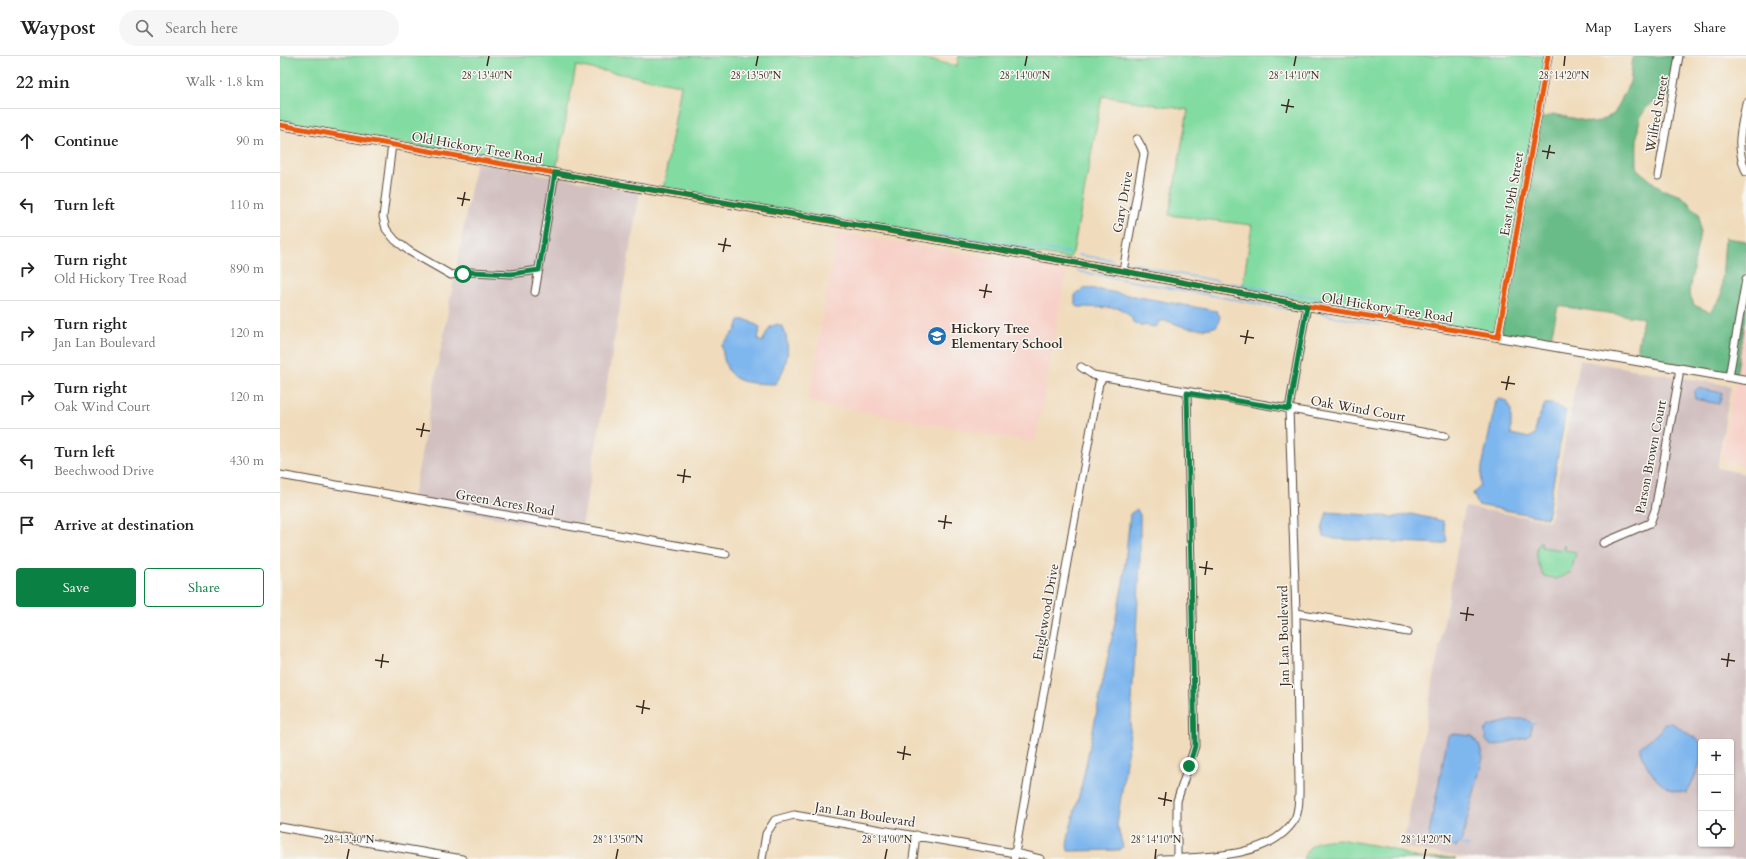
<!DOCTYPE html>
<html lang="en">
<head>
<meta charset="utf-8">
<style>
	:root { --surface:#fff; --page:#f6f6f6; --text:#222; --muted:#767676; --line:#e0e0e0; --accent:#0b8043 }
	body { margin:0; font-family:Cardo,serif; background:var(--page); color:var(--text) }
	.controls { position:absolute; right:12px; bottom:12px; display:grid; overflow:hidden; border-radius:4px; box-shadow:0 1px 3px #0004 }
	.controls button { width:36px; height:36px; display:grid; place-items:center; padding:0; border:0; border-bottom:1px solid var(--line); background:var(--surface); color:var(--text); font:20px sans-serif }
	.stop { position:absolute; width:12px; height:12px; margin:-9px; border:3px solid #0b8043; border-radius:50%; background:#fff }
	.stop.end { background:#0b8043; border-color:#fff; box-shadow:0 1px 4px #0008 }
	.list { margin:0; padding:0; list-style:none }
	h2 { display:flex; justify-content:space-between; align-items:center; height:52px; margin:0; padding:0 16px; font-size:17px }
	h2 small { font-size:13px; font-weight:400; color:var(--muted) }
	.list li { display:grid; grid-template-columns:26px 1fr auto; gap:12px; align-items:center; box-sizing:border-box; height:64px; padding:0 16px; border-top:1px solid var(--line) }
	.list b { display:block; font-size:15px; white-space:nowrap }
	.list p { margin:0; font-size:13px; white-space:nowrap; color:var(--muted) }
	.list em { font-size:13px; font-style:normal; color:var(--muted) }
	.actions { display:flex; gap:8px; padding:12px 16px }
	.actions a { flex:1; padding:9px 0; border:1px solid var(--accent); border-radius:4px; text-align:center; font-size:14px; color:var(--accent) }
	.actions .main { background:var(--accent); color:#fff }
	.icon { flex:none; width:22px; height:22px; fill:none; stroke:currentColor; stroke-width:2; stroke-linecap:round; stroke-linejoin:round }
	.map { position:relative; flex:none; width:1466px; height:803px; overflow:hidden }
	header { display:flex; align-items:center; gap:24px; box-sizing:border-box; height:56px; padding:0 20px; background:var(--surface); border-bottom:1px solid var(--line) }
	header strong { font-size:19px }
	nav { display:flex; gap:22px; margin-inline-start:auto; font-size:14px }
	.search { width:280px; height:36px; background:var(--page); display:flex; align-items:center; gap:10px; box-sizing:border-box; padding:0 14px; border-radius:22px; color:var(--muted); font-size:15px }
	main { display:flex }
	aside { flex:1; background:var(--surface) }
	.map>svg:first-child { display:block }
	.built { fill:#f7d1c8 }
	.industrial { fill:#d2bfc0; fill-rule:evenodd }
	.green { fill:#82dba1; stroke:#5e8260 }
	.forest { fill:#69bb87; stroke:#527252 }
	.water { fill:#7eb6ee; stroke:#5c7086 }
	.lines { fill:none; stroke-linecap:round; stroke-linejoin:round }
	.stream { stroke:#7eb6ee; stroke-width:1.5 }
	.minor-casing { stroke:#564536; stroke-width:9 }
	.tertiary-casing { stroke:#564536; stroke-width:10 }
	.minor { stroke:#fff; stroke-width:7 }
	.tertiary { stroke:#fff; stroke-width:8 }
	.cycleway-casing { stroke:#f6f6f2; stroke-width:8 }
	.cycleway { stroke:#e8590c; stroke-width:5 }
	.route { stroke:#0b8043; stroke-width:5 }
	.ticks { fill:none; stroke:#3b2a1e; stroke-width:1.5 }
	.labels { text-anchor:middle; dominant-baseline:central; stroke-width:3; stroke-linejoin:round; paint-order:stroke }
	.street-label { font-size:13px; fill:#3b2a1e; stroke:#f6f6f2 }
	.poi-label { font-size:13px; font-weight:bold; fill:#3b2a1e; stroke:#f6f6f2; text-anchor:start }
	.ticks-label { font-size:10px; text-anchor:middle; fill:#3b2a1e; stroke:#f6f6f2; stroke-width:3; stroke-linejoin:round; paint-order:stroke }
</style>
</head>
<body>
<header>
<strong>Waypost</strong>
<div class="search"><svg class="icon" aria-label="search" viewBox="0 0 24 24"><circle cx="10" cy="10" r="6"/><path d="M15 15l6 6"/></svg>Search here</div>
<nav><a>Map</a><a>Layers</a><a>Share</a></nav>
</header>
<main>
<aside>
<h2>22 min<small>Walk · 1.8 km</small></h2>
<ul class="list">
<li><svg class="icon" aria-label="ahead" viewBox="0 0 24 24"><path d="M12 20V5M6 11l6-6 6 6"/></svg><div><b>Continue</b></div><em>90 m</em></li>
<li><svg class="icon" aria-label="left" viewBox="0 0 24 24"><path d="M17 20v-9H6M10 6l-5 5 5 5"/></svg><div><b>Turn left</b></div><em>110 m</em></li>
<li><svg class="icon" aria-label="right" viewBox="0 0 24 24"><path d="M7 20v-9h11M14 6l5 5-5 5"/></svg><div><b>Turn right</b><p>Old Hickory Tree Road</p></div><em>890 m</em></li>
<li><svg class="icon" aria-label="right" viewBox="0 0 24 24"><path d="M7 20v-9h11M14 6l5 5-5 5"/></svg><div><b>Turn right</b><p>Jan Lan Boulevard</p></div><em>120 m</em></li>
<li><svg class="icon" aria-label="right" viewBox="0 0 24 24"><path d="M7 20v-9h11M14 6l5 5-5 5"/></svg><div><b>Turn right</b><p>Oak Wind Court</p></div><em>120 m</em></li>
<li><svg class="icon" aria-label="left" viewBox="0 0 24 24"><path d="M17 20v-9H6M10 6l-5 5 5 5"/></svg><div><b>Turn left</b><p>Beechwood Drive</p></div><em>430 m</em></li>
<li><svg class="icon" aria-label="arrive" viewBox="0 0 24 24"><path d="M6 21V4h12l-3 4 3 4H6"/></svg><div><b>Arrive at destination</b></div></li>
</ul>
<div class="actions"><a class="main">Save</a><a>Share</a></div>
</aside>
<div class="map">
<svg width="1466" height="803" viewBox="0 0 1466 803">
	<rect width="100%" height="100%" fill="#f6f6f2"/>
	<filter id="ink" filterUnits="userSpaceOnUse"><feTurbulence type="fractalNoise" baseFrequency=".025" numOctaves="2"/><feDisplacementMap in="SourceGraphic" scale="8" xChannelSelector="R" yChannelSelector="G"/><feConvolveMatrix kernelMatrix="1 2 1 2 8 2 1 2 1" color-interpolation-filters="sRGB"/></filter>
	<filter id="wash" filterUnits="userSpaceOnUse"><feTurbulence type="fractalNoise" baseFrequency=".012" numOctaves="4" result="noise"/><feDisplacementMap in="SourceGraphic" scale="16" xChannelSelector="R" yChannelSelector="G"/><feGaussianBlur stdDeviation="0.9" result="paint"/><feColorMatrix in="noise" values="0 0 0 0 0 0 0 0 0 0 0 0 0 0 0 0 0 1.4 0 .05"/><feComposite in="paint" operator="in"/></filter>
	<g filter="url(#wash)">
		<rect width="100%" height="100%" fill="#f0dcbc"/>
		<!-- built -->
		<path class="built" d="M557,176l230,39 -32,172 -227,-41z
			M1466,262v59l-10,-2z
			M1455,325l11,2v84l-25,-8z"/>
		<!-- industrial -->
		<path class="industrial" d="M196,106l164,30 -59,341 -169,-30z
			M1300,304l151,26 -14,82 29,6v385h-274l-69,-12 62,-340 85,14zM1421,686h30v102h-30z"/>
		<!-- green -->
		<path class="green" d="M0,0h631l46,10 2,-10h593l-51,278 -194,-31 -65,-13 10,-65 -83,-10 19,-105 -86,-14 -29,156 -4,7 -406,-70 18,-104 -105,-19 -20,104 -276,-48z
			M1261,485l1,6 20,3 2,-5 1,5 11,2 -5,20 -14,7 -13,-3c-7,-13 -11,-25 -3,-35z
			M1059,783l50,9 24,9 12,2 18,-2 13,2h-153c9,-20 17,-18 36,-20z"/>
		<!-- forest -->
		<path class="forest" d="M1353,0h47c-2,12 0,33 -12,41 -10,8 -15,1 -25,16 -8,12 -6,42 -6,56l24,20 21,7 17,18 1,18 -11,60 5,13 16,7 11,-15 4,-59 21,3v77l-10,57 -100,-17 7,-40 -85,-12 -8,36 -49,-8 39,-215 13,-5 42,9 19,-9 16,-32z"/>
		<!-- water -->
		<path class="water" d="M809,232l128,23 3,6 -3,9c-10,4 -22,3 -32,1 -9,-2 -15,-7 -25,-6l-4,6 -22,-3 -3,-7 -11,-9 -42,-1 -3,-5v-7l6,-5z
			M459,264h8l13,7 -2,13 4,2 8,-15 7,-3 6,3c8,20 5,40 -8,57 -34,-1 -50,0 -53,-39l14,-15z
			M1418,332l24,5 -3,11 -24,-5 -1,-7z
			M1220,343l7,2 4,8v25l18,4 6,-4 1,-10 9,-20h9l12,7 -19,107 -69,-13 -5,-12 7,-6 2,-20 14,-66z
			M857,453l3,6v50l-10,169 -13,91 6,22 -3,3 -52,1 -1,-6 3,-16 12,-45 41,-201 7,-69z
			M1047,456l67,5 17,-3 32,7 4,20 -4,3 -108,-5 -11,-3 -2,-8z
			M1238,663h8l5,4v10l-4,4 -33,9 -4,-1 -4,-5 -1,-9 4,-5z
			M1385,667h7l29,19v21l-14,30c-6,-1 -13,-2 -19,-5 -14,-6 -25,-27 -28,-41l19,-15z
			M1174,678l18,2 7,9 4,13 -21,82 -6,7 -25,-5 -2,-9 18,-92 1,-5z"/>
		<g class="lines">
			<!-- stream -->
			<path class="stream" d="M660,178l129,19
				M798,199l35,5
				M854,207l28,8 56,10
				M797,215l215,39
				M950,227l151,26v2
				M1041,258l58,11
				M1251,668l4,-1
				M1180,788l9,2"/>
		</g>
	</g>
	<g filter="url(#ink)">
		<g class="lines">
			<defs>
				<path id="minor" d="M1466,47c-5,28 -11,41 0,69
					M112,88l-9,73 3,12 9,11 14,11 42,24 20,-3 40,2 28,-4
					M1378,120l21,-120
					M843,215l21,-117 -2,-6 -5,-9
					M255,236l20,-119
					M1218,281l50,-281
					M801,311l12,8 352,61
					M1449,321l17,-98
					M0,419l446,79
					M1323,487l47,-20 5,-13 24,-134v-8
					M1016,557l112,19
					M0,771l182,32
					M897,802v-57l18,-55 -8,-353
					M482,803l4,-25 9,-14 19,-5 221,38 25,6
					M633,803l3,-24
					M734,803l85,-476 5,-6
					M880,803c45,-2 111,0 135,-40 5,-11 4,-25 4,-37l-3,-169 -7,-204 18,-103"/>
				<path id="tertiary" d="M0,69l531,93 312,53 184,35 191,31 248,43"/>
			</defs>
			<!-- minor casing -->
			<use href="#minor" class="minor-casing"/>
			<!-- tertiary casing -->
			<use href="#tertiary" class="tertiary-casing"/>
			<!-- minor -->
			<use href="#minor" class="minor"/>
			<!-- tertiary -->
			<use href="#tertiary" class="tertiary"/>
			<defs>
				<path id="cycleway" d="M0,69l531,93 312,53 184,35 191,31 50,-281"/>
			</defs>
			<!-- cycleway casing -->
			<use href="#cycleway" class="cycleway-casing"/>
			<!-- cycleway -->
			<use href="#cycleway" class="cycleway"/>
		</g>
	</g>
	<g class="lines" filter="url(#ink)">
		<!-- route -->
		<path class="route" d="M183,218l9,-2 39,2 28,-4 16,-97 568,98 184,35 -18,103 -102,-16 8,353 -6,20"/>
	</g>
	<!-- ticks -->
	<path class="ticks" d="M207,10l2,-10M476,10l2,-10M745,10l2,-10M1014,10l2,-10M1284,10l1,-10M1001,49l13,2M1006,57l3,-14M1262,95l13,2M1267,103l3,-14M177,142l13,2M182,150l3,-14M438,188l13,2M443,196l3,-14M699,234l13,2M704,242l3,-14M960,280l14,2M965,288l3,-14M1221,326l14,2M1226,334l3,-14M136,373l14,2M141,381l3,-14M397,419l14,2M403,427l2,-14M658,465l14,2M664,473l2,-14M919,511l14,2M925,519l2,-14M1180,557l14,2M1186,565l2,-14M1441,603l14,2M95,604l14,2M1447,611l2,-14M101,612l2,-14M356,650l14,3M362,658l2,-14M617,696l14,3M623,704l2,-14M878,742l14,3M884,750l2,-14M67,803l2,-10M336,803l2,-10M605,803l2,-10M875,803l1,-10M1144,803l2,-10"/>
	<!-- icons -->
	<defs>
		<symbol id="school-disc" viewBox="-11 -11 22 22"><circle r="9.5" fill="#1f6fb2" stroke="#f6f6f2"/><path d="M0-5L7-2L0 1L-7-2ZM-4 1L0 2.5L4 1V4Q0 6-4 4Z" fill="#fff"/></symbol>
	</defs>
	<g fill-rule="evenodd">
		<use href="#school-disc" x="646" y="269" width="22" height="22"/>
	</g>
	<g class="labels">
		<!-- street labels -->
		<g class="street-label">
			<text transform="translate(1377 58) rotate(-80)">Wilfred Street</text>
			<text transform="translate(197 92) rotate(10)">Old Hickory Tree Road</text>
			<text transform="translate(1232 138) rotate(-80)">East 19th Street</text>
			<text transform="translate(843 146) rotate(-80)">Gary Drive</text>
			<text transform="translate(1107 252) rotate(9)">Old Hickory Tree Road</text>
			<text transform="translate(1078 353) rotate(10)">Oak Wind Court</text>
			<text transform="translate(1371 401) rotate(-79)">Parson Brown Court</text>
			<text transform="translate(225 447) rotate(10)">Green Acres Road</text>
			<text transform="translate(766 556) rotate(-80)">Englewood Drive</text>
			<text transform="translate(1004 580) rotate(-91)">Jan Lan Boulevard</text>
			<text transform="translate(585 759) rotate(9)">Jan Lan Boulevard</text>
		</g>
		<!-- poi labels -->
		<g class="poi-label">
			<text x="671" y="273">Hickory Tree<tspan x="671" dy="15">Elementary School</tspan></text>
		</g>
	</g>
	<g class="ticks-label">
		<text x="207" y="23">28°13'40"N</text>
		<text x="476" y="23">28°13'50"N</text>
		<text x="745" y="23">28°14'00"N</text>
		<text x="1014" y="23">28°14'10"N</text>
		<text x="1284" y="23">28°14'20"N</text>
		<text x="69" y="787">28°13'40"N</text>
		<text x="338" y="787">28°13'50"N</text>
		<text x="607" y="787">28°14'00"N</text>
		<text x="876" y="787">28°14'10"N</text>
		<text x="1146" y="787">28°14'20"N</text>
	</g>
</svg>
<div class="controls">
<button>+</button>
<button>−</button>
<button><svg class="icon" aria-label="locate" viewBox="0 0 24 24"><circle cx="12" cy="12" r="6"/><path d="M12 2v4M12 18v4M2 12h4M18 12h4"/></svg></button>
</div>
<div class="stop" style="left:183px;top:218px"></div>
<div class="stop end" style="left:909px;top:710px"></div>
</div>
</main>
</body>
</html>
